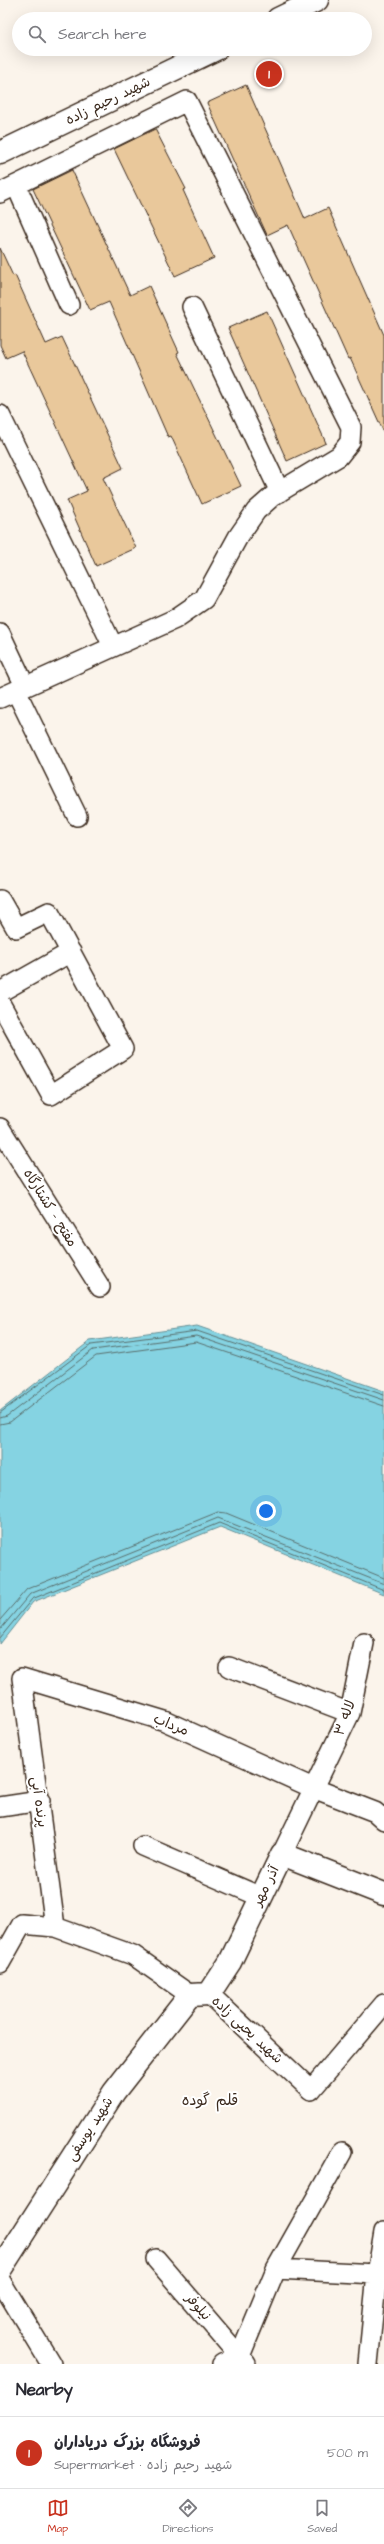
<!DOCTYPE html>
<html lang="en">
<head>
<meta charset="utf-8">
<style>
	:root { --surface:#fff; --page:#f2f2f3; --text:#2b2b33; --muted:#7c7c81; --line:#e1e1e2; --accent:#c8321e }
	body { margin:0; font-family:"Architects Daughter","Playpen Sans Arabic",sans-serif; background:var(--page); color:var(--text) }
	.you { position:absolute; left:266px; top:1511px; width:14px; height:14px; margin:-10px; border:3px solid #fff; border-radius:50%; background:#1a73e8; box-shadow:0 0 0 6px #1a73e833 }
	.badge { display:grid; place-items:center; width:26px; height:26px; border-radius:50%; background:var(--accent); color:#fff; font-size:13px; font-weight:700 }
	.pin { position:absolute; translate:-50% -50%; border:2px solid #fff; box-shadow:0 1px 4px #0006 }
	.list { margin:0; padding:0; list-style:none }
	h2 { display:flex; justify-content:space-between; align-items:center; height:52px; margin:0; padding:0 16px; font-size:17px }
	h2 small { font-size:13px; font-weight:400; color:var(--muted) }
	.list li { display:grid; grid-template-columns:26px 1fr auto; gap:12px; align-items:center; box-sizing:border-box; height:72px; padding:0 16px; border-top:1px solid var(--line) }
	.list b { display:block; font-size:15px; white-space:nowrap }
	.list p { margin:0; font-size:13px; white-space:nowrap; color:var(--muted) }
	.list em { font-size:13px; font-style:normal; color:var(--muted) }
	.icon { flex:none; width:22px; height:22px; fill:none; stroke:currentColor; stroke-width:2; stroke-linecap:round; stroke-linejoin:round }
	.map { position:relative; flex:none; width:384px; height:2364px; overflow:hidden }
	.search { position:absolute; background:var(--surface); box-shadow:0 4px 16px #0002; left:12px; right:12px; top:12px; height:44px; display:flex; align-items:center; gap:10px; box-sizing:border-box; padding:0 14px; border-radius:22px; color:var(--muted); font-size:15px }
	.sheet { height:124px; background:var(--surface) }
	nav { display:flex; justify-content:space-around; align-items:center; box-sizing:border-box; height:56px; border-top:1px solid var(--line); background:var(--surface); font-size:11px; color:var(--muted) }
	nav a { display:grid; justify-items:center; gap:2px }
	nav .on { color:var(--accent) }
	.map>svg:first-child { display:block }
	.water { fill:#85d3e2; stroke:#678f94 }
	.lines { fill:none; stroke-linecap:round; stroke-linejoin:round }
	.shore { stroke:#596e6c; stroke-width:1 }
	.building { fill:#e9c89b; stroke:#3b2a1e }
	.minor-casing { stroke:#3b2a1e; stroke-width:22 }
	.tertiary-casing { stroke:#3b2a1e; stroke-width:25 }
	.primary-casing { stroke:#3b2a1e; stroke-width:25 }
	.minor { stroke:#fff; stroke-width:19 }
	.tertiary { stroke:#fff; stroke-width:22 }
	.primary { stroke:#fff; stroke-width:22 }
	.labels { text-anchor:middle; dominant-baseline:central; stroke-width:4; stroke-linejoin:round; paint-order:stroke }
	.street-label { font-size:14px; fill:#3b2a1e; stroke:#fff }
	.neighbourhood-label { font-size:15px; fill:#3b2a1e; stroke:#fff }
</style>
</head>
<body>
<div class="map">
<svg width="384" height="2364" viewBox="0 0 384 2364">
	<rect width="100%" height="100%" fill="#fbf4eb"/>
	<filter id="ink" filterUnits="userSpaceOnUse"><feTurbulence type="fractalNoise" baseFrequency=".025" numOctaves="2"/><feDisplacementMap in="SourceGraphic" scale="8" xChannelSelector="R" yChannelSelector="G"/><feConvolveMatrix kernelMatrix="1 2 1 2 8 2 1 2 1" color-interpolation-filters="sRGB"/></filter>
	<g filter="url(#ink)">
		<!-- water -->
		<path class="water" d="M197,1326l187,65v203l-164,-67 -187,75 -33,42v-233l90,-70z"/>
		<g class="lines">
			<!-- shore -->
			<path class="shore" d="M0,1413l91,-68 106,-14 187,64
				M0,1418l7,-2 86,-66 103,-14 188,64
				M0,1424l10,-2 86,-66 100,-14 188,64
				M0,1620l27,-31 191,-77 8,1 158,65
				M0,1630l30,-36 188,-76 166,66
				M0,1638l32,-39 187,-76 165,67"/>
		</g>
		<!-- building -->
		<path class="building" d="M246,85l59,134 23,-11 56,127v98l-34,-75 -2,1 -60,-134 -21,10 -60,-132z
			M155,129l31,60 -3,1 31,68 -39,18 -61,-127z
			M72,170l58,125 19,-9 30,66 -2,1 64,133 -39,18 -31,-68 -3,1 -59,-135 -19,8 -57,-121z
			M0,248l13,28 2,-1 31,69 16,-7 61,131 -20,10 33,70 -40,18 -29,-66 20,-9 -65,-140 -16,7 -6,-13z
			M267,311l59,132 -39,18 -59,-133z"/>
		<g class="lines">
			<defs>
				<path id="minor" d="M16,185l53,120
					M0,193l187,-92 164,326 -1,15 -11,14 -65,39 -18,16 -18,26 -34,62 -29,20 -175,79
					M192,307l88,185
					M0,415l113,231
					M0,633l25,53
					M16,691l61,125
					M0,900l16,28 33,-16 74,137 -72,46 -51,-92
					M0,992l71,-40
					M0,1128l100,159
					M229,1667l121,46
					M0,1807l40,-6
					M143,1846l118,51
					M282,1854l68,-141 14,-70
					M55,1927l-33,-249 143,43 148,67 62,24 9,8
					M0,1963l22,-39 33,3 78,28 57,40
					M209,1994l102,96 73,-86
					M156,2259l90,105
					M276,2269l66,-117
					M0,2280l51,84
					M222,2364l18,-8 36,-87 101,5
					M368,2364l9,-90 7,-42"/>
				<path id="tertiary" d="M0,2270l114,-178 76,-97 19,-1 21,-32 52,-108 102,40"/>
				<path id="primary" d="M278,19l39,-19
					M0,153l216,-104"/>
			</defs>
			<!-- minor casing -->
			<use href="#minor" class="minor-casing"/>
			<!-- tertiary casing -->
			<use href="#tertiary" class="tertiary-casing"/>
			<!-- primary casing -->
			<use href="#primary" class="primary-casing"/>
			<!-- minor -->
			<use href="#minor" class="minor"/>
			<!-- tertiary -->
			<use href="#tertiary" class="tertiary"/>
			<!-- primary -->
			<use href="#primary" class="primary"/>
		</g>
	</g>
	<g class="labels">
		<!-- street labels -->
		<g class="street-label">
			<text transform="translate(108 101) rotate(-26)">شهید رحیم زاده</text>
			<text transform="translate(50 1208) rotate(58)">مفتح - کشتارگاه</text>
			<text transform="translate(345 1718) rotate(-70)">لاله ۳</text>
			<text transform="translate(171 1725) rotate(22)">مرداب</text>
			<text transform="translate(39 1802) rotate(82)">پرنده آبی</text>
			<text transform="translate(266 1886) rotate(-64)">آذر مهر</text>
			<text transform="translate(247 2030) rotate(43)">شهید یحیی زاده</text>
			<text transform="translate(90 2129) rotate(-57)">شهید یوسفی</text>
			<text transform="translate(198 2307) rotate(49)">نیلوفر</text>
		</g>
		<!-- neighbourhood labels -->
		<g class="neighbourhood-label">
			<text x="210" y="2100">قلم گوده</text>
		</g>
	</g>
</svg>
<div class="you"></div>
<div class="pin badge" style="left:269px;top:74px">1</div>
<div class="search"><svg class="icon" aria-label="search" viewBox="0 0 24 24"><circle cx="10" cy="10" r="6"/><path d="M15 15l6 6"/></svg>Search here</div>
</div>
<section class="sheet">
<h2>Nearby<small></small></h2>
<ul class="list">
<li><span class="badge">1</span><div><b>فروشگاه بزرگ دریاداران</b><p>Supermarket · شهید رحیم زاده</p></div><em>500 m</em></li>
</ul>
</section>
<nav>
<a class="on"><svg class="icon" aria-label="map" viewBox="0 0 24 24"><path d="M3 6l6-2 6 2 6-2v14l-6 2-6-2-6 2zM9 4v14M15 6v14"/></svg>Map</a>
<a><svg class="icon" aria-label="directions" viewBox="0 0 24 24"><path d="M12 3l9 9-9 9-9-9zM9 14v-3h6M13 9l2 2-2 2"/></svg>Directions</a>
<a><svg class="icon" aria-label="saved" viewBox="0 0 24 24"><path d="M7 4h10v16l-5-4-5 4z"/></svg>Saved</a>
</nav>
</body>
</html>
